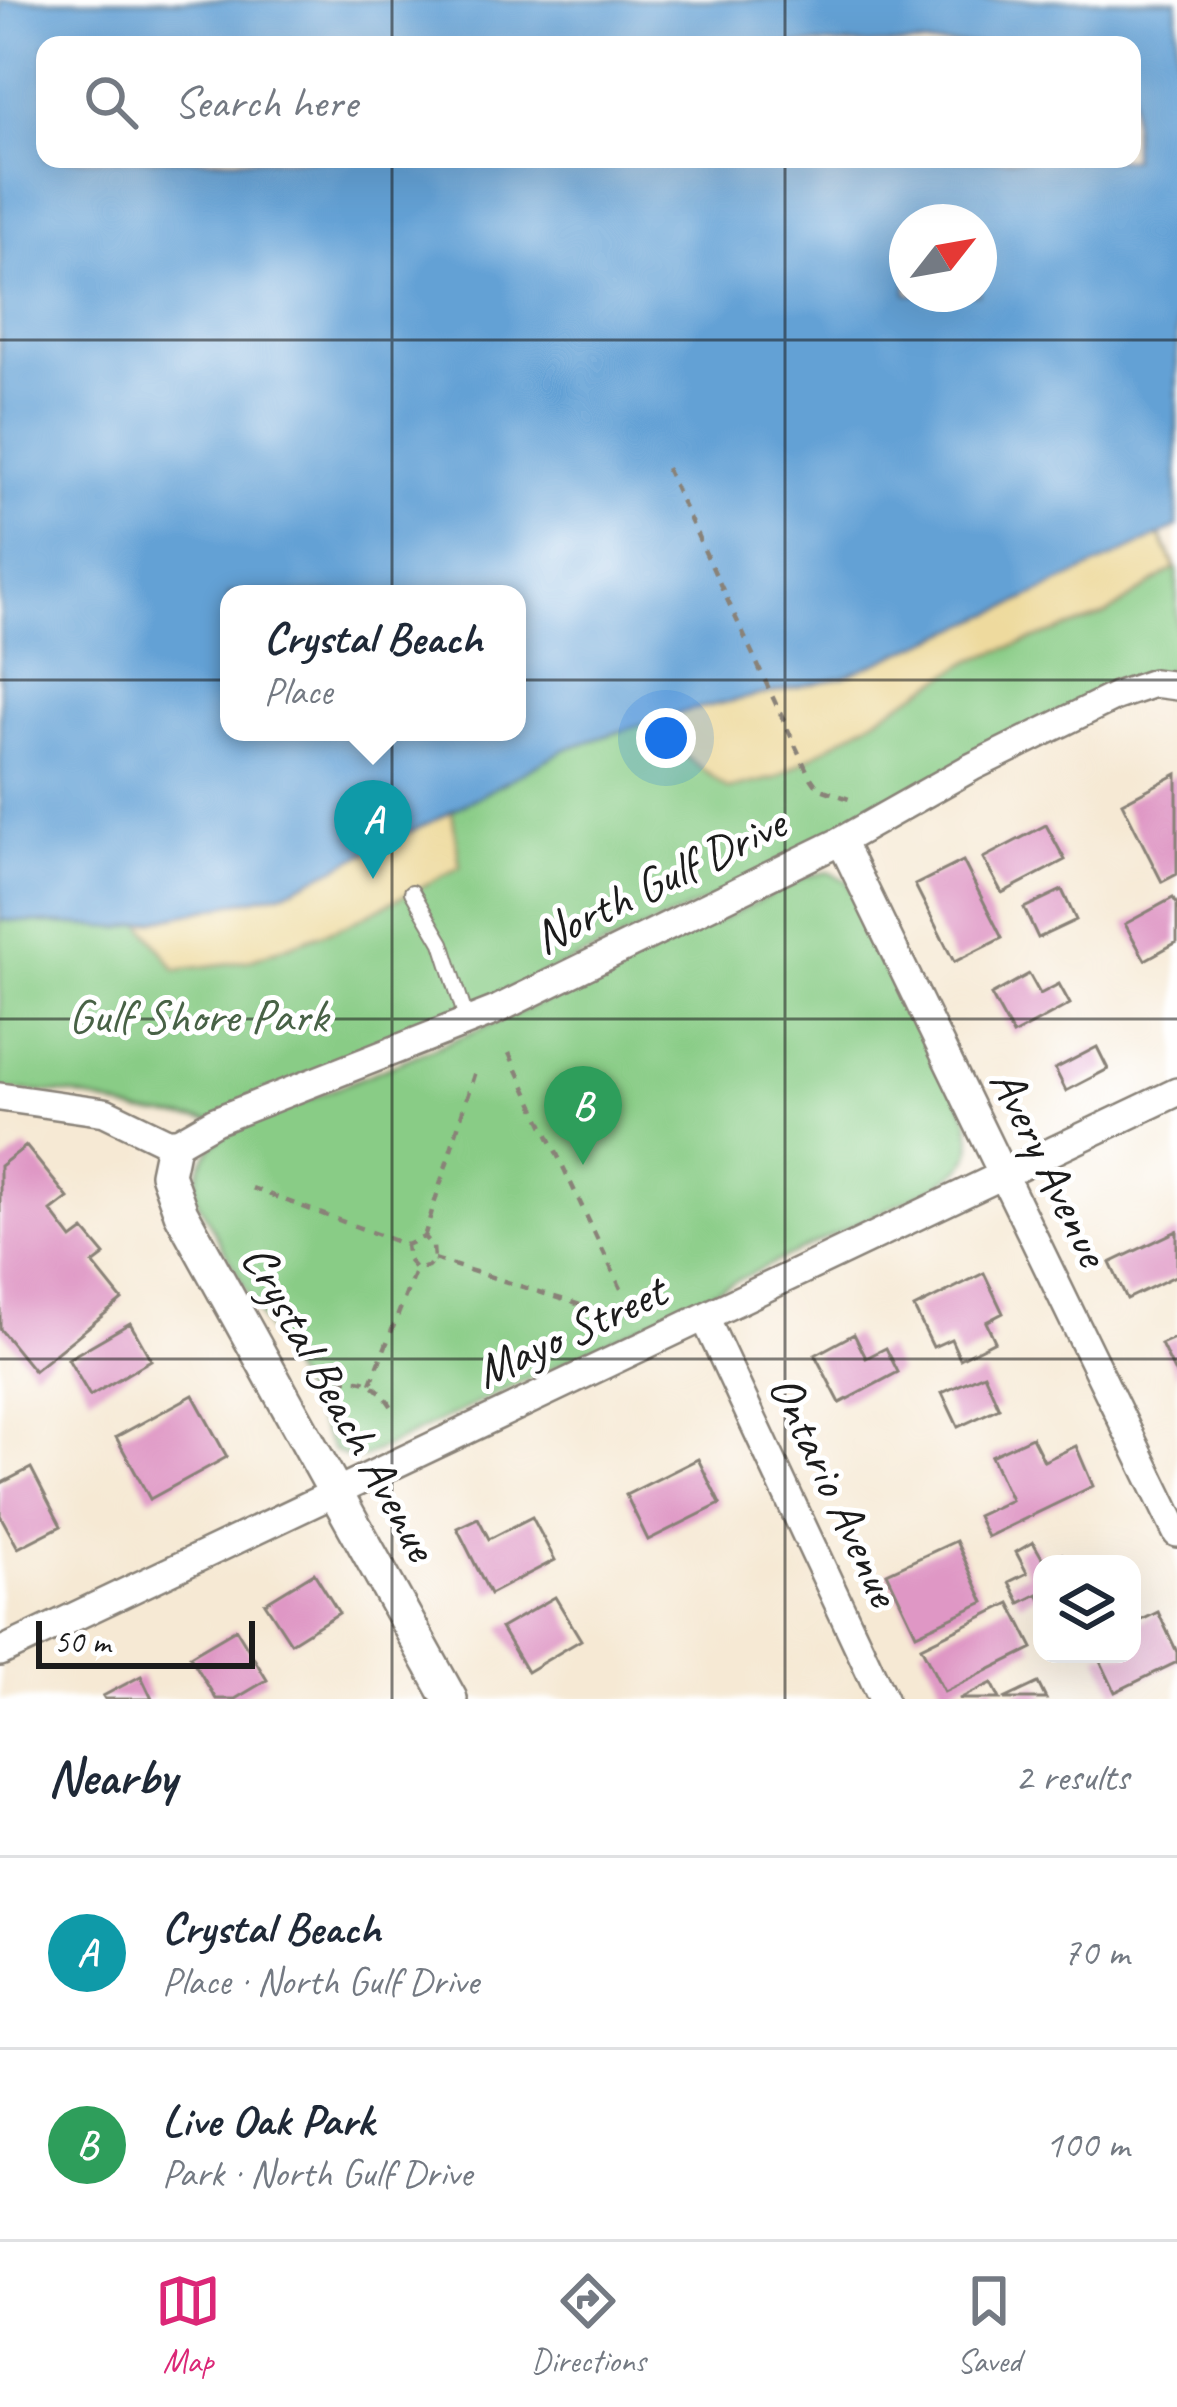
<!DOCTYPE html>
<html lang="en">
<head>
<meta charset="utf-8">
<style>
	:root { --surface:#fff; --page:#f6f6f7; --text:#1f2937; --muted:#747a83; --line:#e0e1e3; --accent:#db2777 }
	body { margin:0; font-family:Caveat,sans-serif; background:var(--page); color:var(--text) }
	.controls { position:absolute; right:36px; bottom:36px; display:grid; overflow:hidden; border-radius:24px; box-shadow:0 12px 48px #0002 }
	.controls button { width:108px; height:108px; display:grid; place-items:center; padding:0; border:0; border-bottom:3px solid var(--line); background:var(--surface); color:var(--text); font:60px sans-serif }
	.compass { position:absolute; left:889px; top:204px; width:108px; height:108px; border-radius:50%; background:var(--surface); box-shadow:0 12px 48px #0002; rotate:59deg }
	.scale { position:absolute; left:36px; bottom:30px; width:219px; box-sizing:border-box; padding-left:12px; border:6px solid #1c1c1c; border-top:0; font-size:33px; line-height:42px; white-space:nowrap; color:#1c1c1c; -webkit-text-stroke:9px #fff; paint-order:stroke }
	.you { position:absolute; left:666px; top:738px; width:42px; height:42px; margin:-30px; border:9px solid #fff; border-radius:50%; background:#1a73e8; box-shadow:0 0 0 18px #1a73e833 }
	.badge { display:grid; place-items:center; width:78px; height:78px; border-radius:50%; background:var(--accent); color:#fff; font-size:39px; font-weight:700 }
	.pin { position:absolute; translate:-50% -99px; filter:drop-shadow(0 3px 6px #0008) }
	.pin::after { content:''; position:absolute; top:63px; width:42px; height:36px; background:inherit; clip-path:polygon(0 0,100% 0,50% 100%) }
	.popup { position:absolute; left:220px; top:585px; width:306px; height:156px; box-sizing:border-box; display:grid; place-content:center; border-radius:24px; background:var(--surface); filter:drop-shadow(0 3px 9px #0005); font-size:39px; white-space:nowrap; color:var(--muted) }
	.popup b { font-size:45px; color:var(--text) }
	.popup::after { content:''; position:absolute; left:50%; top:100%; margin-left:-24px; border:24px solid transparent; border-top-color:var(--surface) }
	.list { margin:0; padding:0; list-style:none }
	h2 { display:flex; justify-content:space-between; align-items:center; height:156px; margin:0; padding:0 48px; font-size:51px }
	h2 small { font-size:39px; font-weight:400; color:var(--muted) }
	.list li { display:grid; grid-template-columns:78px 1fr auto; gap:36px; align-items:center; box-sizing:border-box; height:192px; padding:0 48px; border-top:3px solid var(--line) }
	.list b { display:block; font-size:45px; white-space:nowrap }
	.list p { margin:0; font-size:39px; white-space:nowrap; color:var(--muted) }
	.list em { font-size:39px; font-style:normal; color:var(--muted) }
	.icon { flex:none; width:66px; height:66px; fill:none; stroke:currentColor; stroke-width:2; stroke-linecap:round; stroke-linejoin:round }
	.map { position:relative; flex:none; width:1177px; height:1699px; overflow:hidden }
	.search { position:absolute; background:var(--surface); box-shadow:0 12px 48px #0002; left:36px; right:36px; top:36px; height:132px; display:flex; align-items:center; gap:30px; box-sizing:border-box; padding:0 42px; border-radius:24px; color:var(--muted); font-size:45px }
	.sheet { height:540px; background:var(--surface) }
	nav { display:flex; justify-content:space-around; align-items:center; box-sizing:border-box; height:168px; border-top:3px solid var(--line); background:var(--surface); font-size:33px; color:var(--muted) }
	nav a { display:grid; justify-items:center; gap:6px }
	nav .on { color:var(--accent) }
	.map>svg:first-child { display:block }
	.green { fill:#89cc86; stroke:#527451; stroke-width:3 }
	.sand { fill:#eeda9e; stroke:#857b5d; stroke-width:3 }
	.water { fill:#63a1d5; stroke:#405e78; stroke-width:3; fill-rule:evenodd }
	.building { fill:#df97c5 }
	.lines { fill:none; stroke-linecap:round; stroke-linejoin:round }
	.service-casing { stroke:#898278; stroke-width:18 }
	.minor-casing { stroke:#898278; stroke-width:32 }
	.tertiary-casing { stroke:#898278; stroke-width:38 }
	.path { stroke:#898278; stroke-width:4.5; stroke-dasharray:9 9; stroke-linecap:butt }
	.service { stroke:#fff; stroke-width:14 }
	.minor { stroke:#fff; stroke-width:27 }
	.tertiary { stroke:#fff; stroke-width:33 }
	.grid { fill:none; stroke:#1c1c1c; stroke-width:3; stroke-opacity:0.55 }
	.labels { text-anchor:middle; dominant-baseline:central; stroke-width:10; stroke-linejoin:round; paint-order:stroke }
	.street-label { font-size:48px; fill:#1c1c1c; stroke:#fff }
	.park-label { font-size:48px; fill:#486246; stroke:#fff }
</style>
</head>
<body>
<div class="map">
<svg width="1177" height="1699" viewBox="0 0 1177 1699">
	<rect width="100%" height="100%" fill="#fff"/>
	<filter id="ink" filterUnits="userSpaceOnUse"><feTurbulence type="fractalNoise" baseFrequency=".00833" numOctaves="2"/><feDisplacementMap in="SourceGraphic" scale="24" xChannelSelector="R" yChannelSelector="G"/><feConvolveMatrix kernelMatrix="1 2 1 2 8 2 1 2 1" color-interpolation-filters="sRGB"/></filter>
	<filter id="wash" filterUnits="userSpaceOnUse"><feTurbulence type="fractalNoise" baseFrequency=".004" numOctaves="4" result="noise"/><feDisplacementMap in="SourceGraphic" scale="48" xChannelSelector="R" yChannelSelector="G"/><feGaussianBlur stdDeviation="2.7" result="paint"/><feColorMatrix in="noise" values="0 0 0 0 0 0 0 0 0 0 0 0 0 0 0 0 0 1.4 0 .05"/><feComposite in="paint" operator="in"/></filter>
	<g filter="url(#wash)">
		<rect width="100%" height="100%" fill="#f6e9d4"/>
		<!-- green -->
		<path class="green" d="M1160,535l17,36v94l-336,176 -626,280 -75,-8 -65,-19 -75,-4v-170l122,8 162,-36 153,-73 131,-71 110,-35 165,-36z
			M828,872l19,9 121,236c7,39 3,47 -30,68l-576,273 -15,-1 -14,-7 -137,-252c-3,-27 10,-48 30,-65 197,-80 393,-157 581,-257z"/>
		<!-- sand -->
		<path class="sand" d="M1160,535l15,33 -69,47 -134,45 -196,118 -48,11 -52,-40 -16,-30 349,-112z
			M452,811l8,56 -114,58 -99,36 -71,9 -34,-46 142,-32z"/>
		<!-- water -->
		<path class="water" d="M0,0h1177v527l-168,80 -166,70 -165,36 -110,35 -131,71 -153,73 -162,36 -122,-8zM45,45h1087v114h-1087zM907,222h72v72h-72zM229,594h288v138h-288z"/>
		<g id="blocks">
			<!-- building -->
			<path class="building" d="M1177,774v100l-15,8 -40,-79z
				M1046,825l19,35 -63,33 -19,-35z
				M963,861l39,77 -48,24 -39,-77z
				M1062,890l14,30 -38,18 -14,-30z
				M1173,898l4,6v38l-32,18 -20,-36z
				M1029,974l11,20 19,-10 11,20 -57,31 -22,-40z
				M1097,1047l11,22 -42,22 -11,-22z
				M26,1146l42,52 -17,13 21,28 12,-9 21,25 -12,9 29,36 -88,71 -34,-42v-163z
				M1177,1231v44l-50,24 -17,-36z
				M984,1273l19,40 -17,9 9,19 -35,18 -9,-20 -18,8 -19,-39z
				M130,1323l21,37 -61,36 -22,-37z
				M854,1334l12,24 20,-10 12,24 -58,31 -25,-48z
				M1177,1337v40l-16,-33z
				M984,1374l15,34 -41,19 -16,-34z
				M193,1395l34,62 -77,42 -34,-62z
				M1032,1437l12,24 32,-15 17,40 -106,51 -10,-21 34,-16 -20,-44z
				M698,1459l22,45 -72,36 -22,-45z
				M31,1468l30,58 -43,22 -18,-33v-31z
				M532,1517l23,43 -65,34 -33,-66 21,-10 11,21z
				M956,1541l28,61 -68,32 -29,-61z
				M1033,1542l12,21 17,-9 5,10h-25v38l-4,-8 -18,9 -11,-21 18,-9 -11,-21z
				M314,1573l25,40 -48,30 -26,-40z
				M555,1597l26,43 -54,32 -26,-44z
				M1010,1603l23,45 -89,44 -23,-45z
				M1158,1612l19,40v10l-62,30 -18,-38h35v-29z
				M236,1629l31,51 -32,19h-19l-26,-43z
				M141,1676l11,23h-47l-2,-3z
				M992,1683l8,16h-41z
				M1038,1683l8,16h-42z"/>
		</g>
	</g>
	<g filter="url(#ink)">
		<use href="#blocks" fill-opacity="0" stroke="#898278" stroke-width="3"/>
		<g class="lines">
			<defs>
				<path id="service" d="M412,892l30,51 25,78"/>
				<path id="minor" d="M841,841l336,692
					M0,1097l105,15 68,33 42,-24 279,-110 347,-170 131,-74 144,-71 38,-13 23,3
					M705,1318l178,381
					M0,1652l1177,-560"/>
				<path id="tertiary" d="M173,1145l-6,29 14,39 269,486"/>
			</defs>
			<!-- service casing -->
			<use href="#service" class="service-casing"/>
			<!-- minor casing -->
			<use href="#minor" class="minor-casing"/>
			<!-- tertiary casing -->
			<use href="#tertiary" class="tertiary-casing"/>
			<!-- path -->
			<path class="path" d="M666,468l143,307 9,13 39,14
				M509,1053l115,242
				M252,1188l154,57 18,-8 9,10 1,12 -6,8 -12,2 -8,-9 -2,-15
				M424,1237l52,-169
				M434,1259l159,50
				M339,1382c25,-8 39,4 53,25
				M371,1383l45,-114"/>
			<!-- service -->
			<use href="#service" class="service"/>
			<!-- minor -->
			<use href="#minor" class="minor"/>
			<!-- tertiary -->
			<use href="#tertiary" class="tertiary"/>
		</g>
	</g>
	<!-- grid -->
	<path class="grid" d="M392,0v45M785,0v45M392,159v1540M785,159v1540M0,340h1177M0,680h1177M0,1019h1177M0,1359h1177"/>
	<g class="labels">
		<!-- street labels -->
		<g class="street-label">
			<text transform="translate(659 880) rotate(-26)">North Gulf Drive</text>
			<text transform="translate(1050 1167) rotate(64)">Avery Avenue</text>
			<text transform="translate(570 1331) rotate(-25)">Mayo Street</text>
			<text transform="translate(340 1402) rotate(61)">Crystal Beach Avenue</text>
			<text transform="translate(835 1490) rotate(65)">Ontario Avenue</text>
		</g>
		<!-- park labels -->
		<g class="park-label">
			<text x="198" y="1016">Gulf Shore Park</text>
		</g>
	</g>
</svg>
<div class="controls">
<button><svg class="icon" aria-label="layers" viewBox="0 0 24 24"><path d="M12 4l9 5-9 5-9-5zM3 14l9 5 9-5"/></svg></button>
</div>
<svg class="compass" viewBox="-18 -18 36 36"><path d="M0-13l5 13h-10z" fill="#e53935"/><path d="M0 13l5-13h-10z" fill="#747a83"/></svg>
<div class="scale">50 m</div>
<div class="you"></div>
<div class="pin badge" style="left:373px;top:879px;background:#0f9aa8">A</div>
<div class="popup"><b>Crystal Beach</b>Place</div>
<div class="pin badge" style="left:583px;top:1165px;background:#2e9e5b">B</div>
<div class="search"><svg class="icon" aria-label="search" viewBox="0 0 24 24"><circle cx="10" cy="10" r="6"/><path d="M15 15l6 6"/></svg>Search here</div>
</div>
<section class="sheet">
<h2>Nearby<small>2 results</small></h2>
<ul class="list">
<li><span class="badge" style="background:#0f9aa8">A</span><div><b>Crystal Beach</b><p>Place · North Gulf Drive</p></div><em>70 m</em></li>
<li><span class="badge" style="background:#2e9e5b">B</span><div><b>Live Oak Park</b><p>Park · North Gulf Drive</p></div><em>100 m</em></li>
</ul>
</section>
<nav>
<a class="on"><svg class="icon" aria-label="map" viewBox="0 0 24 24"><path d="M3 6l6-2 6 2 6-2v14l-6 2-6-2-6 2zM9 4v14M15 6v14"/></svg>Map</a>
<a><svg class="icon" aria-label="directions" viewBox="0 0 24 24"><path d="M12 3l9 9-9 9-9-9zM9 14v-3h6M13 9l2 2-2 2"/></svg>Directions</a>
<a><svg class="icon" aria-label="saved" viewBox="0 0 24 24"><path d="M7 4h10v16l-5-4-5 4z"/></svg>Saved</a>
</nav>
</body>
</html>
